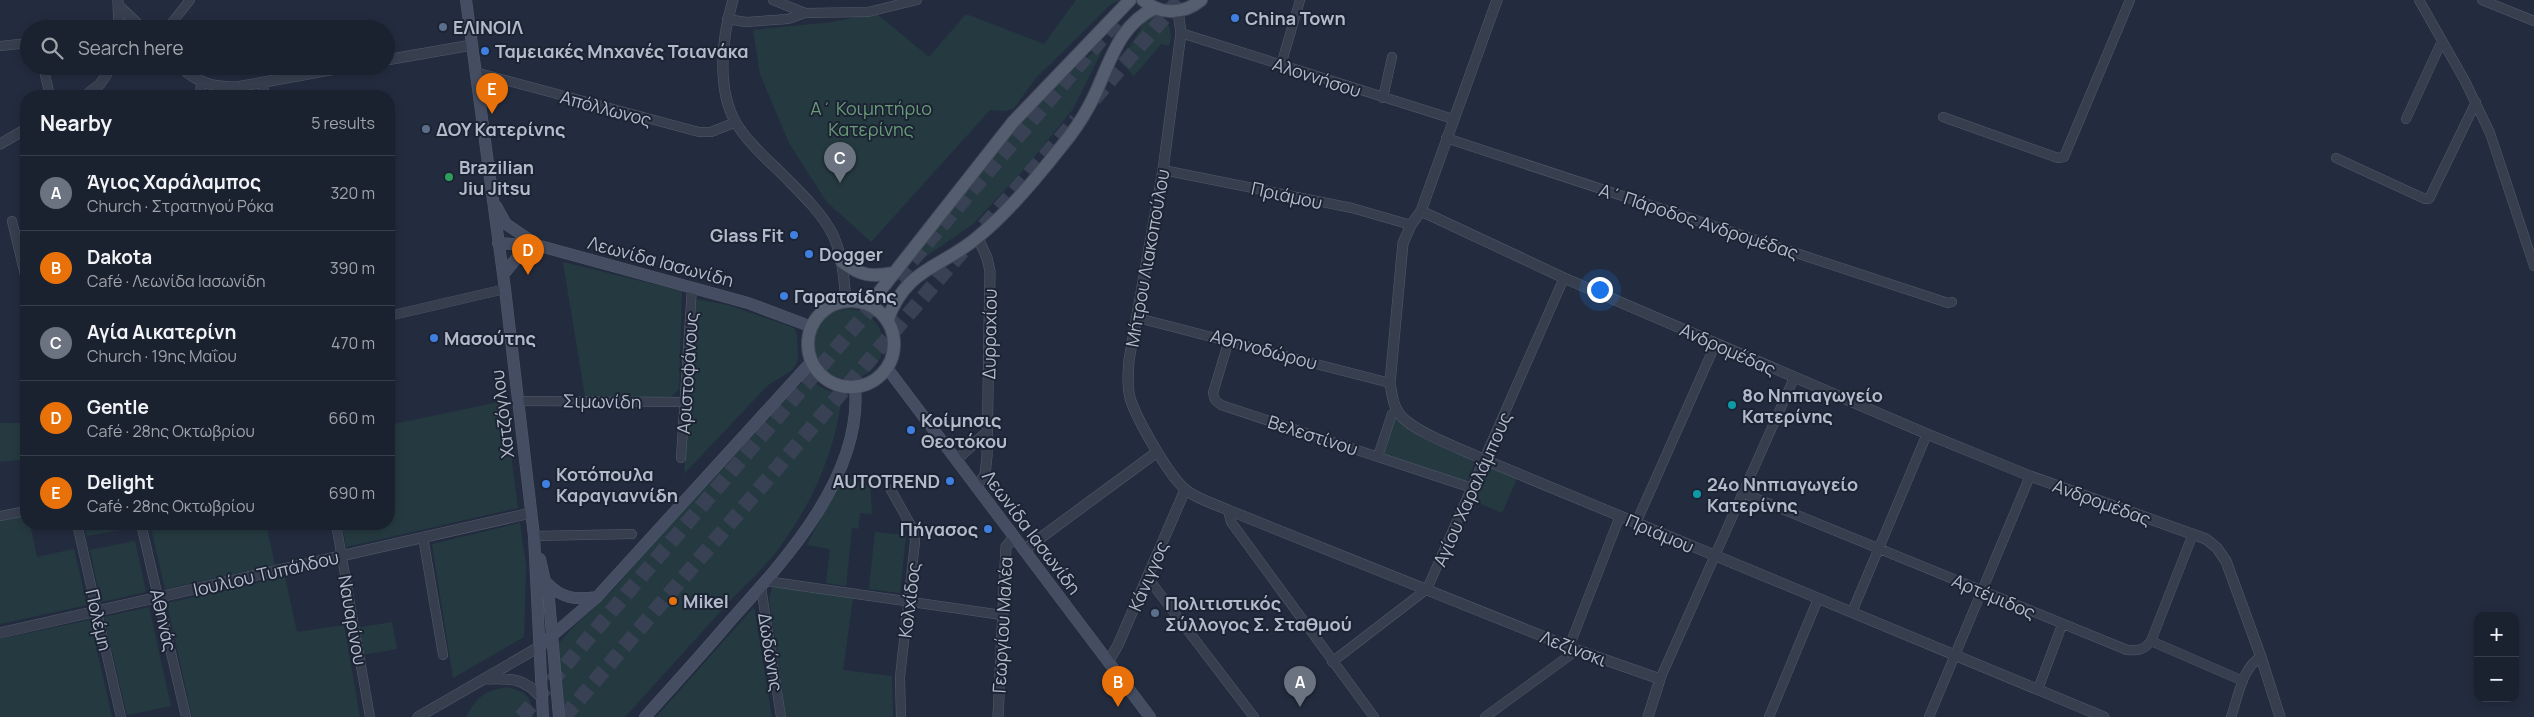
<!DOCTYPE html>
<html lang="en">
<head>
<meta charset="utf-8">
<style>
	:root { --surface:#1a212f; --page:#272e3b; --text:#f1f3f6; --muted:#9fa3aa; --line:#383e4b; --accent:#1a73e8 }
	body { margin:0; font-family:Manrope,sans-serif; background:var(--page); color:var(--text) }
	.controls { position:absolute; right:15px; bottom:15px; display:grid; overflow:hidden; border-radius:10px; box-shadow:0 2px 8px #0003 }
	.controls button { width:45px; height:45px; display:grid; place-items:center; padding:0; border:0; border-bottom:1px solid var(--line); background:var(--surface); color:var(--text); font:25px sans-serif }
	.you { position:absolute; left:1599px; top:289px; width:18px; height:18px; margin:-12px; border:4px solid #fff; border-radius:50%; background:#1a73e8; box-shadow:0 0 0 8px #1a73e833 }
	.badge { display:grid; place-items:center; width:32px; height:32px; border-radius:50%; background:var(--accent); color:#fff; font-size:16px; font-weight:700 }
	.pin { position:absolute; translate:-50% -41px; filter:drop-shadow(0 1px 2px #0008) }
	.pin::after { content:''; position:absolute; top:26px; width:18px; height:15px; background:inherit; clip-path:polygon(0 0,100% 0,50% 100%) }
	.list { margin:0; padding:0; list-style:none }
	h2 { display:flex; justify-content:space-between; align-items:center; height:65px; margin:0; padding:0 20px; font-size:21px }
	h2 small { font-size:16px; font-weight:400; color:var(--muted) }
	.list li { display:grid; grid-template-columns:32px 1fr auto; gap:15px; align-items:center; box-sizing:border-box; height:75px; padding:0 20px; border-top:1px solid var(--line) }
	.list b { display:block; font-size:19px; white-space:nowrap }
	.list p { margin:0; font-size:16px; white-space:nowrap; color:var(--muted) }
	.list em { font-size:16px; font-style:normal; color:var(--muted) }
	.icon { flex:none; width:28px; height:28px; fill:none; stroke:currentColor; stroke-width:2; stroke-linecap:round; stroke-linejoin:round }
	.map { position:relative; flex:none; width:2534px; height:717px; overflow:hidden }
	.search { position:absolute; background:var(--surface); box-shadow:0 2px 8px #0003; left:20px; top:20px; width:375px; height:55px; display:flex; align-items:center; gap:12px; box-sizing:border-box; padding:0 18px; border-radius:28px; color:var(--muted); font-size:19px }
	.panel { position:absolute; background:var(--surface); box-shadow:0 2px 8px #0003; left:20px; top:90px; width:375px; height:440px; border-radius:20px }
	.map>svg:first-child { display:block }
	.green { fill:#253a40 }
	.lines { fill:none; stroke-linecap:round; stroke-linejoin:round }
	.motorway-tunnel { stroke:#394154; stroke-width:15; stroke-dasharray:15 8; stroke-linecap:butt }
	.minor-casing { stroke:#525a6a; stroke-width:10 }
	.tertiary-casing { stroke:#525a6a; stroke-width:11 }
	.secondary-casing { stroke:#525a6a; stroke-width:12 }
	.primary-casing { stroke:#404858; stroke-width:14 }
	.minor { stroke:#373f4f; stroke-width:9 }
	.tertiary { stroke:#373f4f; stroke-width:10 }
	.secondary { stroke:#454d62; stroke-width:11 }
	.primary { stroke:#555e6f; stroke-width:12 }
	.shop-dot { fill:#3f7fe0; stroke:#1c2434; stroke-width:2 }
	.service-dot { fill:#5c6f8a; stroke:#1c2434; stroke-width:2 }
	.leisure-dot { fill:#2e9e5b; stroke:#1c2434; stroke-width:2 }
	.culture-dot { fill:#0f9aa8; stroke:#1c2434; stroke-width:2 }
	.food-dot { fill:#e8710a; stroke:#1c2434; stroke-width:2 }
	.labels { text-anchor:middle; dominant-baseline:central; stroke-width:4; stroke-linejoin:round; paint-order:stroke }
	.poi-label { font-size:18px; font-weight:bold; fill:#b3baca; stroke:#1c2434; text-anchor:start }
	.street-label { font-size:18px; fill:#b3baca; stroke:#1c2434 }
	.park-label { font-size:18px; fill:#699c78; stroke:#1c2434 }
</style>
</head>
<body>
<div class="map">
<svg width="2534" height="717" viewBox="0 0 2534 717">
	<rect width="100%" height="100%" fill="#232c3f"/>
	<!-- green -->
	<path class="green" d="M1076,0h44l-10,5 -75,74 -21,29 -9,3 -15,-1 -119,132 -45,-41 -37,-58 -29,-69 -7,-44 80,-8 43,-9 53,44 37,-43 78,30z
		M1157,13c12,8 17,19 12,33l-8,-2 -27,32 -14,-14 20,-32 2,-9z
		M1103,44v5l-30,60 -48,59 -52,56 -55,38 -3,-1 32,-52 41,-51 67,-73z
		M563,262l119,29 -3,98 -9,9 -85,-2z
		M695,299l33,6 66,23 3,6 1,27 -6,9 -25,16 -83,88z
		M813 344a35 35 0 1 1 70 0a35 35 0 1 1-70 0Z
		M808,378l16,11 18,6c-6,54 -29,107 -61,150 -14,21 -34,38 -51,56 -35,39 -70,77 -105,116h-64l-2,-74 15,-17 37,-34 73,-86 99,-108z
		M504,401l14,107 -172,39 -4,-23h47v-99z
		M1395,419l23,17 57,26 -9,21 -83,-29z
		M0,423h26v36l-26,3z
		M1486,466l31,13 -15,34 -30,-13z
		M842,476l28,10 2,28 -12,-1 -2,16 -6,-1 -6,58 -20,-3 4,-34 -23,-4z
		M26,516v8h4l7,33 37,-8 13,56 -87,19v-103z
		M520,523l6,43 -2,71 -71,41 -21,-134z
		M84,524h47l1,4 -45,8z
		M150,524h116l9,41 -110,24z
		M875,532l31,3 -6,58 -31,-4z
		M135,541l11,51 -45,10 -11,-52z
		M285,577l12,55 47,-7 16,92h-168l-25,-114z
		M773,585l80,13 -10,72 49,6 1,41h-107l-17,-119z
		M149,607l22,99 -44,9 -23,-98z
		M754,607l18,110h-116z
		M90,620l22,97h-112v-78z
		M392,622l5,27 -36,6 -5,-27z
		M507,687c20,5 24,10 27,30h-68c12,-21 17,-25 41,-30z"/>
	<g class="lines">
		<!-- motorway-tunnel -->
		<path class="motorway-tunnel" d="M1094,99l85,-99
			M984,226l92,-106
			M897,278l224,-262
			M521,717l361,-422
			M564,717l402,-470"/>
		<defs>
			<path id="minor" d="M773,0l32,13
				M2419,0l46,81 25,52 44,133
				M2482,0l52,21
				M727,19l19,3 42,-3 17,-6 63,-1 49,-12
				M167,29l23,-29
				M1181,33l272,86
				M0,46l29,-3
				M1281,65l19,-65
				M43,66l7,30
				M475,72l224,60h12l25,-10
				M262,82l3,14
				M200,96l1,-13
				M1383,98l9,-41
				M1943,117l115,41 6,-1 66,-157
				M2406,119l36,-78
				M1446,138l502,165 4,-1
				M2336,158l89,41h4l47,-97
				M1163,170l189,38 59,17
				M12,221l14,58
				M389,316l116,-27
				M1138,318l252,65
				M1229,340l-16,53 2,7 6,5 251,83
				M518,401l168,1
				M1378,456l14,-42 6,-3
				M681,458l11,-171
				M891,490l23,41 1,11 -15,135 1,40
				M1743,493l384,157c11,1 17,0 24,-9l92,40
				M1228,510l3,12 143,195
				M0,516l26,-5
				M1636,523l80,-180
				M77,524l44,193
				M141,524l45,193
				M336,524l34,193
				M534,536l98,-2
				M423,537l20,118
				M1147,577l107,140
				M766,581l236,34
				M761,587l20,130
				M1852,612l75,-178
				M2151,641l42,-107
				M1569,647l51,-131
				M1332,662l95,-73 137,-311
				M1660,679l134,-301
				M2038,689l24,-64
				M1485,717l92,-67
				M1769,717l49,-118
				M1929,717l101,-241
				M2231,717c7,-19 11,-50 30,-60"/>
			<path id="tertiary" d="M733,0c-11,37 -17,88 3,123 14,23 36,40 54,59 16,16 33,33 43,53 10,22 11,44 13,67
				M1497,0l-76,211 -10,14 -8,18 -13,140c2,11 3,24 11,33 15,17 63,34 84,44l619,257
				M118,1l1,28
				M119,6l24,23
				M1178,11l3,22 -18,137 -34,190c-1,13 -2,26 1,38 7,22 39,78 56,92 11,9 29,14 42,20l349,140 83,29 -12,38
				M386,60l86,-15
				M180,66c17,17 33,21 57,21l115,-21
				M85,96l15,-12 12,-18
				M0,144l26,-15
				M1421,211l143,67 363,156 103,42 176,63 11,9 9,13 35,96 19,60
				M956,460l31,-28
				M976,487l9,-12 2,-19 3,-185 -3,-13 -9,-20
				M1024,550l133,-98
				M0,633l531,-120
				M1108,662l10,-17 67,-155
				M488,679c25,-1 37,0 54,19
				M418,717l121,-70
				M998,717l8,-170 8,-10"/>
			<path id="secondary" d="M466,0l39,289 29,247 9,181
				M496,206l10,18 28,19
				M498,243l42,3 208,57 64,24
				M503,275l13,-16 24,-13
				M887,368l263,349
				M540,559l9,40 10,118
				M546,582c16,17 29,18 51,15
				M539,647l58,-50 215,-236
				M645,717c29,-32 58,-64 86,-97 55,-61 132,-145 124,-233"/>
			<path id="primary" d="M1143,0c17,15 40,15 58,0
				M842,262c20,14 28,15 52,11
				M808 344a43 43 0 1 1 86 0a43 43 0 1 1-86 0Z
				M869,305l144,-183 117,-122
				M887,321c20,-55 54,-52 92,-85 27,-22 60,-61 82,-89 10,-12 20,-26 28,-41 19,-34 26,-80 66,-98"/>
		</defs>
		<!-- minor casing -->
		<use href="#minor" class="minor-casing"/>
		<!-- tertiary casing -->
		<use href="#tertiary" class="tertiary-casing"/>
		<!-- secondary casing -->
		<use href="#secondary" class="secondary-casing"/>
		<!-- primary casing -->
		<use href="#primary" class="primary-casing"/>
		<!-- minor -->
		<use href="#minor" class="minor"/>
		<!-- tertiary -->
		<use href="#tertiary" class="tertiary"/>
		<!-- secondary -->
		<use href="#secondary" class="secondary"/>
		<!-- primary -->
		<use href="#primary" class="primary"/>
	</g>
	<!-- markers -->
	<g class="shop-dot">
		<circle cx="1235" cy="18" r="5"/>
		<circle cx="485" cy="51" r="5"/>
		<circle cx="794" cy="235" r="5"/>
		<circle cx="809" cy="254" r="5"/>
		<circle cx="784" cy="296" r="5"/>
		<circle cx="434" cy="338" r="5"/>
		<circle cx="911" cy="430" r="5"/>
		<circle cx="950" cy="481" r="5"/>
		<circle cx="546" cy="484" r="5"/>
		<circle cx="988" cy="529" r="5"/>
	</g>
	<g class="service-dot">
		<circle cx="443" cy="27" r="5"/>
		<circle cx="426" cy="129" r="5"/>
		<circle cx="1155" cy="613" r="5"/>
	</g>
	<circle class="leisure-dot" cx="449" cy="177" r="5"/>
	<g class="culture-dot">
		<circle cx="1732" cy="405" r="5"/>
		<circle cx="1697" cy="494" r="5"/>
	</g>
	<circle class="food-dot" cx="673" cy="601" r="5"/>
	<g class="labels">
		<!-- poi labels -->
		<g class="poi-label">
			<text x="1245" y="18">China Town</text>
			<text x="453" y="27">ΕΛΙΝΟΙΛ</text>
			<text x="495" y="51">Ταμειακές Μηχανές Τσιανάκα</text>
			<text x="436" y="129">ΔΟΥ Κατερίνης</text>
			<text x="459" y="167">Brazilian<tspan x="459" dy="21">Jiu Jitsu</tspan></text>
			<text x="784" y="235" text-anchor="end">Glass Fit</text>
			<text x="819" y="254">Dogger</text>
			<text x="794" y="296">Γαρατσίδης</text>
			<text x="444" y="338">Μασούτης</text>
			<text x="1742" y="395">8ο Νηπιαγωγείο<tspan x="1742" dy="21">Κατερίνης</tspan></text>
			<text x="921" y="420">Κοίμησις<tspan x="921" dy="21">Θεοτόκου</tspan></text>
			<text x="556" y="474">Κοτόπουλα<tspan x="556" dy="21">Καραγιαννίδη</tspan></text>
			<text x="940" y="481" text-anchor="end">AUTOTREND</text>
			<text x="1707" y="484">24ο Νηπιαγωγείο<tspan x="1707" dy="21">Κατερίνης</tspan></text>
			<text x="978" y="529" text-anchor="end">Πήγασος</text>
			<text x="683" y="601">Mikel</text>
			<text x="1165" y="603">Πολιτιστικός<tspan x="1165" dy="21">Σύλλογος Σ. Σταθμού</tspan></text>
		</g>
		<!-- street labels -->
		<g class="street-label">
			<text transform="translate(1317 77) rotate(18)">Αλοννήσου</text>
			<text transform="translate(606 108) rotate(15)">Απόλλωνος</text>
			<text transform="translate(1287 195) rotate(12)">Πριάμου</text>
			<text transform="translate(1699 221) rotate(18)">Α΄ Πάροδος Ανδρομέδας</text>
			<text transform="translate(1147 258) rotate(-80)">Μήτρου Λιακοπούλου</text>
			<text transform="translate(661 261) rotate(15)">Λεωνίδα Ιασωνίδη</text>
			<text transform="translate(989 334) rotate(-89)">Δυρραχίου</text>
			<text transform="translate(1264 349) rotate(15)">Αθηνοδώρου</text>
			<text transform="translate(1728 349) rotate(24)">Ανδρομέδας</text>
			<text transform="translate(687 373) rotate(-86)">Αριστοφάνους</text>
			<text transform="translate(602 401) rotate(1)">Σιμωνίδη</text>
			<text transform="translate(502 414) rotate(-97)">Χατζόγλου</text>
			<text transform="translate(1313 435) rotate(18)">Βελεστίνου</text>
			<text transform="translate(1472 489) rotate(-66)">Αγίου Χαραλάμπους</text>
			<text transform="translate(2102 502) rotate(20)">Ανδρομέδας</text>
			<text transform="translate(1032 532) rotate(53)">Λεωνίδα Ιασωνίδη</text>
			<text transform="translate(1660 533) rotate(23)">Πριάμου</text>
			<text transform="translate(266 573) rotate(-13)">Ιουλίου Τυπάλδου</text>
			<text transform="translate(1148 576) rotate(-67)">Κάνιγγος</text>
			<text transform="translate(1994 596) rotate(23)">Αρτέμιδος</text>
			<text transform="translate(909 600) rotate(-83)">Κολχίδος</text>
			<text transform="translate(99 620) rotate(77)">Πολέμη</text>
			<text transform="translate(164 620) rotate(77)">Αθηνάς</text>
			<text transform="translate(353 620) rotate(80)">Ναυαρίνου</text>
			<text transform="translate(1002 625) rotate(-87)">Γεωργίου Μαλέα</text>
			<text transform="translate(1574 648) rotate(21)">Λεζίνσκι</text>
			<text transform="translate(771 652) rotate(81)">Δωδώνης</text>
		</g>
		<!-- park labels -->
		<g class="park-label">
			<text x="871" y="108">Α΄ Κοιμητήριο<tspan x="871" dy="21">Κατερίνης</tspan></text>
		</g>
	</g>
</svg>
<div class="controls">
<button>+</button>
<button>−</button>
</div>
<div class="you"></div>
<div class="pin badge" style="left:1300px;top:707px;background:#6b7280">A</div>
<div class="pin badge" style="left:1118px;top:707px;background:#e8710a">B</div>
<div class="pin badge" style="left:840px;top:183px;background:#6b7280">C</div>
<div class="pin badge" style="left:528px;top:275px;background:#e8710a">D</div>
<div class="pin badge" style="left:492px;top:114px;background:#e8710a">E</div>
<div class="search"><svg class="icon" aria-label="search" viewBox="0 0 24 24"><circle cx="10" cy="10" r="6"/><path d="M15 15l6 6"/></svg>Search here</div>
<section class="panel">
<h2>Nearby<small>5 results</small></h2>
<ul class="list">
<li><span class="badge" style="background:#6b7280">A</span><div><b>Άγιος Χαράλαμπος</b><p>Church · Στρατηγού Ρόκα</p></div><em>320 m</em></li>
<li><span class="badge" style="background:#e8710a">B</span><div><b>Dakota</b><p>Café · Λεωνίδα Ιασωνίδη</p></div><em>390 m</em></li>
<li><span class="badge" style="background:#6b7280">C</span><div><b>Αγία Αικατερίνη</b><p>Church · 19ης Μαΐου</p></div><em>470 m</em></li>
<li><span class="badge" style="background:#e8710a">D</span><div><b>Gentle</b><p>Café · 28ης Οκτωβρίου</p></div><em>660 m</em></li>
<li><span class="badge" style="background:#e8710a">E</span><div><b>Delight</b><p>Café · 28ης Οκτωβρίου</p></div><em>690 m</em></li>
</ul>
</section>
</div>
</body>
</html>
